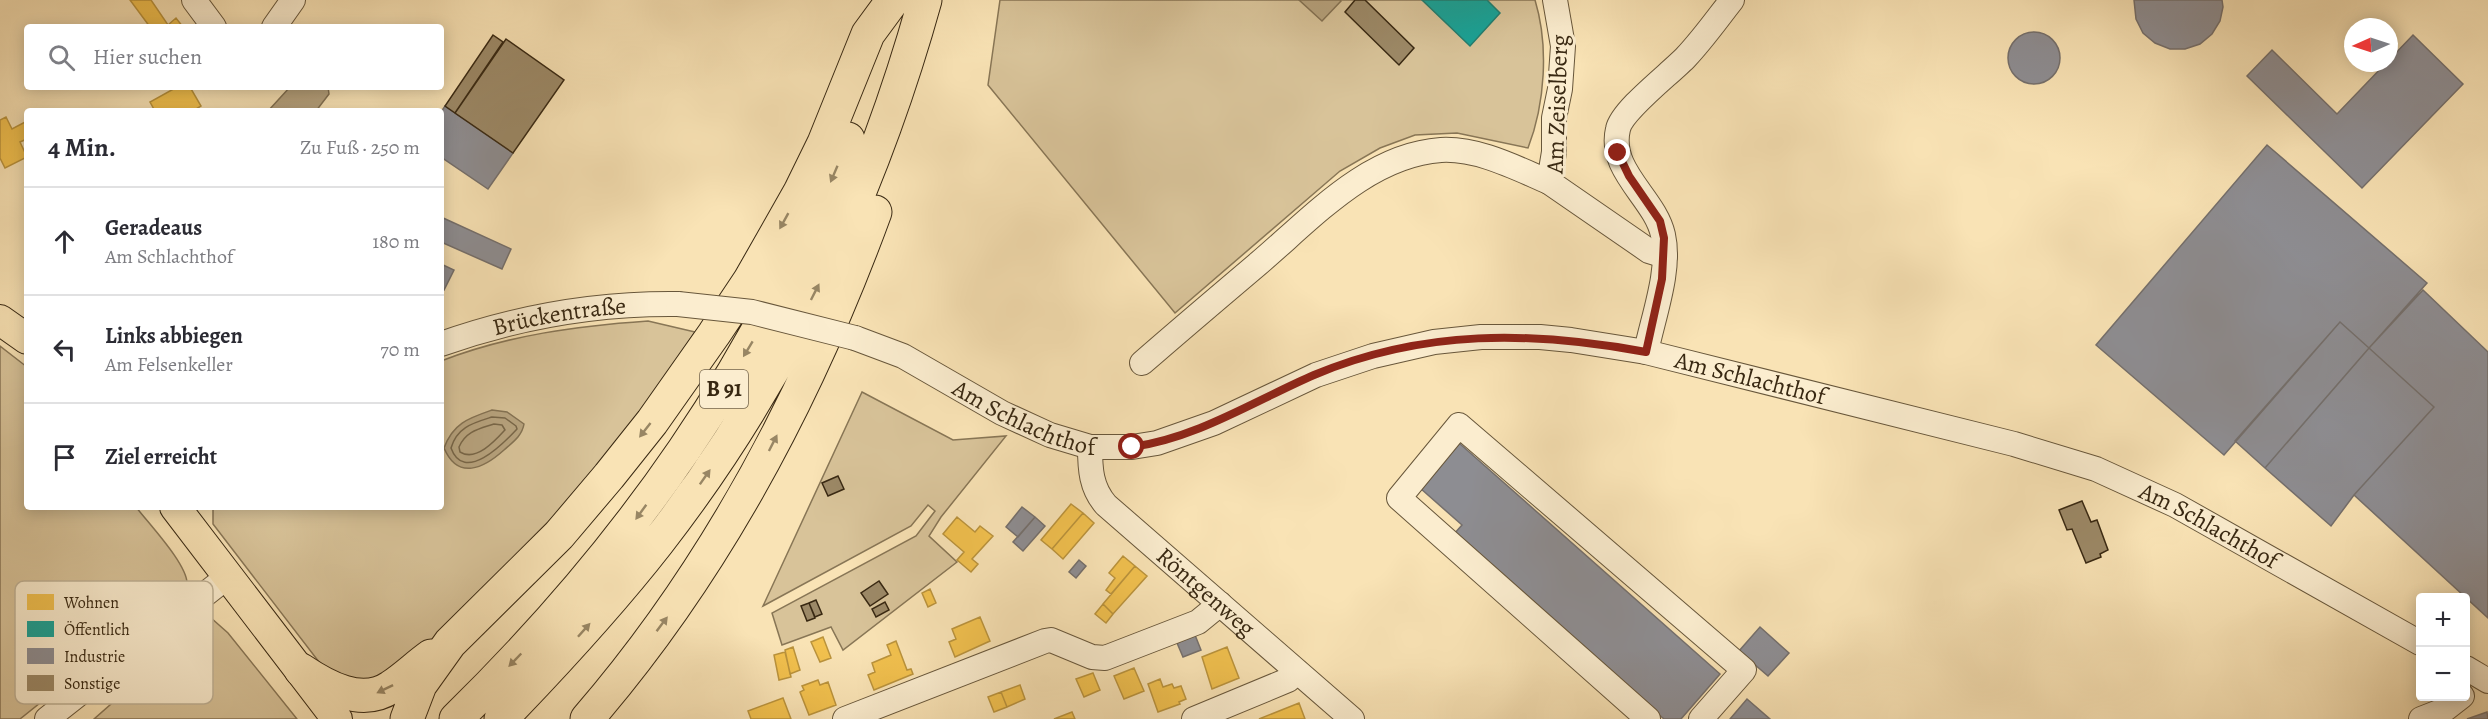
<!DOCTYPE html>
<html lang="de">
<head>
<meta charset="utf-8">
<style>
	:root { --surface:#fff; --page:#f7f7f7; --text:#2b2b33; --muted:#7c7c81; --line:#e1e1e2 }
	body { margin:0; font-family:Alegreya,serif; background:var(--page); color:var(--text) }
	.controls { position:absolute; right:18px; bottom:18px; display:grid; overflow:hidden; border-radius:6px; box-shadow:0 3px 15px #0003 }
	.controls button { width:54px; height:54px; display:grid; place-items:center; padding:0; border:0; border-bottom:2px solid var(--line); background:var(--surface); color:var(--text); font:30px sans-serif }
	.compass { position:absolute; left:2344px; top:18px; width:54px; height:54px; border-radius:50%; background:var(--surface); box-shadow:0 3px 15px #0003; rotate:267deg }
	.stop { position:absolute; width:18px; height:18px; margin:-14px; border:4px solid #8f2418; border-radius:50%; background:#fff }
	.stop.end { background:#8f2418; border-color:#fff; box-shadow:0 2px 6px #0008 }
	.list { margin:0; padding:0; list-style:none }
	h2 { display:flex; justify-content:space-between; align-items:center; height:78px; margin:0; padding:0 24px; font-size:26px }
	h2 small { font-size:20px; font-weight:400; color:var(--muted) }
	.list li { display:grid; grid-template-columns:39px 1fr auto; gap:18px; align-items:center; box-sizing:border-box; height:108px; padding:0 24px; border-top:2px solid var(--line) }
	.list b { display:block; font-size:22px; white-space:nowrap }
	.list p { margin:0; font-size:20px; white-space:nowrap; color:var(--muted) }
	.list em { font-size:20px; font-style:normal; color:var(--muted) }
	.icon { flex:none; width:33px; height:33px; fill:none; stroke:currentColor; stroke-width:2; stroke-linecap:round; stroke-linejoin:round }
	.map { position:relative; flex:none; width:2488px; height:719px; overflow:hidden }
	.search { position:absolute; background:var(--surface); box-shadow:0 3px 15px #0003; left:24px; top:24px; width:420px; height:66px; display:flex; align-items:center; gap:15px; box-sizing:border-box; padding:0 21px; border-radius:6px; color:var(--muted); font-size:22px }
	.panel { position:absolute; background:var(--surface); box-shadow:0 3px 15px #0003; left:24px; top:108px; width:420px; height:402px; border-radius:6px }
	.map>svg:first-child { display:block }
	.green { fill:#d8c399; stroke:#887656; stroke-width:1.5 }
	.water { fill:#b7a37e; stroke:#847253; stroke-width:1.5 }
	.homes { fill:#f2c14e; stroke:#ba933c; stroke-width:1.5 }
	.public { fill:#17a398; stroke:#217e70; stroke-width:1.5 }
	.industry { fill:#8d8d92; stroke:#746f6c; stroke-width:1.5 }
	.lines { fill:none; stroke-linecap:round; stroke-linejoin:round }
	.shore { stroke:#786648; stroke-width:1.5 }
	.building { fill:#9c8967; stroke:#382812; stroke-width:1.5 }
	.minor-casing { stroke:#68573b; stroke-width:26 }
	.major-casing { stroke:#382812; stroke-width:32 }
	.highway-casing { stroke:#382812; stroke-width:35 }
	.minor { stroke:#fbedcf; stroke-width:24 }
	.major { stroke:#f9e3b5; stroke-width:30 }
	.highway { stroke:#f9e3b5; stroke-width:33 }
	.minor-bridge-casing { stroke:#68573b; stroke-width:26; stroke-linecap:butt }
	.minor-bridge { stroke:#fbedcf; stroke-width:24 }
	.oneway { fill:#988664 }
	.route { stroke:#8f2418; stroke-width:8 }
	.labels { text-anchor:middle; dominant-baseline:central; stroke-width:6; stroke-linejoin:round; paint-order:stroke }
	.shield { fill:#fbedcf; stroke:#72634b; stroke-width:1.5 }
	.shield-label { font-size:22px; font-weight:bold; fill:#382812 }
	.street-label { font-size:24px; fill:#382812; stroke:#fbedcf }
	.key { fill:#fbedcf; stroke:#c0b296; stroke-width:1.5 }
	.key-label { font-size:16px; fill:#382812 }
</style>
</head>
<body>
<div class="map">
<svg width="2488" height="719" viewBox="0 0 2488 719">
	<rect width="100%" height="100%" fill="#f9e3b5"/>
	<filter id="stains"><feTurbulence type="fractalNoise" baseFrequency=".00333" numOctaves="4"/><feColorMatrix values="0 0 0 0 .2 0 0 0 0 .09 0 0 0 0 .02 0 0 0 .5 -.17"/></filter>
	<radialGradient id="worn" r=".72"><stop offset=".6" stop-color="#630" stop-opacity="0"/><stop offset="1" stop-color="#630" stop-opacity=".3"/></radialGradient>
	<!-- green -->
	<path class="green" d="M1000,0h535c14,46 10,104 -7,148l-71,-15 -42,2 -35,13 -40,23 -165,142 -187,-228z
		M648,321l47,11 -64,95 -65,77 -155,157 -33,19 -38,-2 -21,-16 -106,-138v-17h228v-146c67,-26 136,-35 207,-40z
		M0,346l27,21v140h109c13,17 53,59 51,78l-167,134h-20z
		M862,392l91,48 53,-4 -65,81 -12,19 28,26 -114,88 -12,-23 -49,18 -10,-32 144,-77 19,-25 -7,-6 -17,21 -148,80z
		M210,617l18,16 69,86h-203z"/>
	<!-- water -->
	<path class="water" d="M1299,0h41l1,1 -19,20z
		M290,87h38l1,7 -13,17h-48z
		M492,410l15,2 17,12c-2,12 -11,18 -20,26 -20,18 -46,31 -60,-2 9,-25 25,-30 48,-38z"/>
	<!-- homes -->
	<path class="homes" d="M130,0h21l17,25 8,-7 7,9h-33z
		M177,87h13l11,19 -8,5h-38l-5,-9z
		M6,117l6,12 15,-8v18l-7,3 7,15 -22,11 -5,-10v-38z
		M1071,504l12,9 -31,36 -11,-9z
		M1083,513l11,10 -31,36 -11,-10z
		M957,517l18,15 5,-6 13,10 -21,23 6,5 -7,8 -14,-12 7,-8 -21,-18z
		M1123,556l12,10 -24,28 -5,-4 9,-12 -6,-5z
		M1135,566l12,10 -34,38 -10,-10z
		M930,589l6,14 -8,4 -6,-14z
		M1103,604l10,10 -7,9 -11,-9z
		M980,617l10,24 -35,16 -6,-15 7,-3 -4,-10z
		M823,637l8,21 -11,4 -9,-20z
		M896,641l11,29 4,-1 2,5 -39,16 -6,-15 7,-3 -3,-9 19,-8 -4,-10z
		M793,647l7,23 -10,4 -5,-24z
		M1227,647l12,31 -27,11 -10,-32z
		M785,652l6,25 -12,3 -5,-25z
		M1134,668l10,23 -20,8 -10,-23z
		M1093,673l7,17 -16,7 -8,-18z
		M1160,679l3,8 9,-3 2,4 7,-2 5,13 -7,3 1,2 -22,8 -10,-28z
		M818,680l2,5 8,-3 8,23 -27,10 -9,-23 4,-2 -2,-4z
		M1020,685l5,14 -18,8 -6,-15z
		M1001,692l6,15 -13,5 -6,-15z
		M783,698l8,21h-40l-3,-8z
		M1299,703l6,16h-46z
		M1072,712l3,7h-21z"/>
	<!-- public -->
	<path class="public" d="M1422,0h65l13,13 -30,33z"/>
	<!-- industry -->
	<path class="industry" d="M2134,0h88l1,7 -3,14 -8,13 -12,10 -15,5h-15l-15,-6 -12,-10 -7,-14z
		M2008 58a26 26 0 1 1 52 0a26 26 0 1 1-52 0Z
		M2413,35l50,49 -101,104 -115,-112 25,-26 65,64 49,-51h3v-3z
		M445,106l68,47 -25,36 -47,-32v-45z
		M2267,145l160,138 -58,65 -29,-26 -116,133 -128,-110z
		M441,217l70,32 -9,20 -61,-27z
		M441,264l13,6 -10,20 -3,-1z
		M2423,290l65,62v266l-134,-123 80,-88 -65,-59z
		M2340,322l29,26 -104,120 -30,-27z
		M2369,348l65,59 -80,88 -23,31 -66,-58z
		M1459,443l261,231 -39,45h-17l-210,-185 8,-9 -42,-37z
		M1022,507l13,10 -17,20 -12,-10z
		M1035,517l10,9 -22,25 -10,-9z
		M1079,560l7,6 -10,12 -7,-6z
		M1760,627l29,26 -21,23 -29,-25z
		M1195,635l6,15 -18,7 -6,-14z
		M1747,699l23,20h-40z
		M2487,712l1,7h-21z"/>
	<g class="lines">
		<!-- shore -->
		<path class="shore" d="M492,417l13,1 11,8 1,3c-14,15 -53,55 -66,19 6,-21 22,-25 41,-31z
			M494,424l8,1 3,5c-10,11 -29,32 -45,22l-1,-5c7,-16 20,-18 35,-23z"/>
	</g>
	<!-- building -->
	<path class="building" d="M1355,0h10l49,48 -15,17 -54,-53z
		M493,35l10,7 -48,71 -10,-7z
		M506,39l58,41 -51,73 -58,-40z
		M838,476l6,13 -16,7 -6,-13z
		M2082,501l9,21 6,-2 11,30 -8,4 1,3 -15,6 -14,-34 -5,1 -8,-20z
		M879,581l9,13 -18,12 -9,-13z
		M816,600l6,14 -7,3 -6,-14z
		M885,602l4,8 -13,7 -4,-8z
		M809,603l6,15 -8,3 -6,-15z"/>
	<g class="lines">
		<defs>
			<g id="minor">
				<path d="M194,0l20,27"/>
				<path d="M1555,0l8,46 -3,43 -6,29v34l-5,30 100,69 16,5"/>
				<path d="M274,27l19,-27"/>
				<path id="s1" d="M855,338l48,18 99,57 48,22 40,12h42l25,-4 57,-20 102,-48 57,-19 61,-14 47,-5h59l31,3 75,12 368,92 82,25 79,36 245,138"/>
				<path id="s2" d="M441,344c76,-27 156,-41 237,-40"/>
				<path d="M1646,352c7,-35 25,-82 17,-117 -8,-37 -55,-64 -45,-106 4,-19 53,-56 68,-72 17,-18 31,-38 46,-57"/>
				<path d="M1142,363c39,-34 78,-67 117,-100 53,-45 109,-108 182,-113 37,-2 75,18 108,32"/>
				<path id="s3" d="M1090,447c0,22 1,41 16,58l246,214"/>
				<path d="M2466,668l22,13"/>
				<path d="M47,719l180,-142"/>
				<path d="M845,719l200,-78 6,-1 41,17 13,1 93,-36 22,-18"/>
				<path d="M1194,719l94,-39 9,-8"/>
				<path d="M1648,719l-249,-221 60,-73 285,245 -43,49"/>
				<path d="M2421,719l23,-9 18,-14"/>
			</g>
			<path id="major" d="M0,320l27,19
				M175,507l162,212"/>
			<path id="highway" d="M301,670c25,17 61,37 90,17 14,-9 26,-21 40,-31
				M407,719l13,-34 30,-42 109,-108 50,-59 43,-54 62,-88 36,-54 50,-88 24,-49 44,-109 25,-34
				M456,719c174,-170 303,-354 392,-580
				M501,719c55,-57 108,-114 157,-177 126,-162 212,-345 267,-542
				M587,719c128,-148 221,-324 288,-507"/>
		</defs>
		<!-- minor casing -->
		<use href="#minor" class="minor-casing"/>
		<!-- major casing -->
		<use href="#major" class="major-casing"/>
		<!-- highway casing -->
		<use href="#highway" class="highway-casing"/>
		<!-- minor -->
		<use href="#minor" class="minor"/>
		<!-- major -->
		<use href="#major" class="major"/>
		<!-- highway -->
		<use href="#highway" class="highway"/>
		<defs>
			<path id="minor-bridge" d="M678,304l74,8 103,26"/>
		</defs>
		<!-- minor-bridge casing -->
		<use href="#minor-bridge" class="minor-bridge-casing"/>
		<!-- minor-bridge -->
		<use href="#minor-bridge" class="minor-bridge"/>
	</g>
	<!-- one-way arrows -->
	<defs><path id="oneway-solid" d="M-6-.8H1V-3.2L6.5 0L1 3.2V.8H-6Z" transform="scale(1.5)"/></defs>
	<g class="oneway">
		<use href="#oneway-solid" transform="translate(834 174) rotate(113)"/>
		<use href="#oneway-solid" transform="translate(784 221) rotate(119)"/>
		<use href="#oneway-solid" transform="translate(815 292) rotate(-63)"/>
		<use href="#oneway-solid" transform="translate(748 349) rotate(121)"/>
		<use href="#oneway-solid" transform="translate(645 430) rotate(128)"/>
		<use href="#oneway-solid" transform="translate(773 443) rotate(-63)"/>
		<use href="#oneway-solid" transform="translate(705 477) rotate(-55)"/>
		<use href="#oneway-solid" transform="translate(641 512) rotate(126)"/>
		<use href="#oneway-solid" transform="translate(662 624) rotate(-53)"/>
		<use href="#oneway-solid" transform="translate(584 630) rotate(-48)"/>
		<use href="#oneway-solid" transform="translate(515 660) rotate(134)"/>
		<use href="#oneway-solid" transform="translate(385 689) rotate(154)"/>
	</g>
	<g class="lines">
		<!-- route -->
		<path class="route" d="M1132,447c65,-9 122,-46 182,-72 109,-46 218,-44 332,-23l16,-73 2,-41 -4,-17 -31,-45 -11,-23"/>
	</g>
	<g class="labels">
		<!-- shield labels -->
		<rect class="shield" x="700" y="370" width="48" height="38" rx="4.5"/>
		<g class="shield-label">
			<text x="724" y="389">B 91</text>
		</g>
		<!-- street labels -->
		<g class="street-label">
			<text transform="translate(1557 104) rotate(-88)">Am Zeiselberg</text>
			<text stroke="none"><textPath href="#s2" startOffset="122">Brückentraße</textPath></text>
			<text stroke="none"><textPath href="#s1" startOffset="944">Am Schlachthof</textPath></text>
			<text stroke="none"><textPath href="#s1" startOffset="188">Am Schlachthof</textPath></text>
			<text stroke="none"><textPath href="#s1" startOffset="1428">Am Schlachthof</textPath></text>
			<text stroke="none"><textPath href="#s3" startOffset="194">Röntgenweg</textPath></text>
		</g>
	</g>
	<!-- legend -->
	<rect x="15" y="581" width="198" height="123" rx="9" class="key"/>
	<rect x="27" y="594" width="27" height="16" fill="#f2c14e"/>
	<rect x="27" y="621" width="27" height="16" fill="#17a398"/>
	<rect x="27" y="648" width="27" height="16" fill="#8d8d92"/>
	<rect x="27" y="675" width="27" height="16" fill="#9c8967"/>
	<g class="key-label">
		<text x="64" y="608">Wohnen</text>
		<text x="64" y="635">Öffentlich</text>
		<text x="64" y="662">Industrie</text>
		<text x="64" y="689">Sonstige</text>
	</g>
	<rect width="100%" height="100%" filter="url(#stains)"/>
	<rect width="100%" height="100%" fill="url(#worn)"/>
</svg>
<div class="controls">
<button>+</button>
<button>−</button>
</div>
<svg class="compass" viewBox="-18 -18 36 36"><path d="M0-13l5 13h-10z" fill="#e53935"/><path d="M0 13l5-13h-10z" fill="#7c7c81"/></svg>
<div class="stop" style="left:1132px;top:447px"></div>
<div class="stop end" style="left:1618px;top:153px"></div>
<div class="search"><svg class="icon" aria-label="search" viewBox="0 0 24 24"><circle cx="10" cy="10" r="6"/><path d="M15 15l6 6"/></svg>Hier suchen</div>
<section class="panel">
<h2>4 Min.<small>Zu Fuß · 250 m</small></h2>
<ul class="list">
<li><svg class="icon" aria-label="ahead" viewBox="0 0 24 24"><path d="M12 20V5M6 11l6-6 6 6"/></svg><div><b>Geradeaus</b><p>Am Schlachthof</p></div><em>180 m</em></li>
<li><svg class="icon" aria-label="left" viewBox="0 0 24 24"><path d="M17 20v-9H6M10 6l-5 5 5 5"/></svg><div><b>Links abbiegen</b><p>Am Felsenkeller</p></div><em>70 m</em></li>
<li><svg class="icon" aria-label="arrive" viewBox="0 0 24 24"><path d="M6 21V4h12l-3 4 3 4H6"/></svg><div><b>Ziel erreicht</b></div></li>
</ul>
</section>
</div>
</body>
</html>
